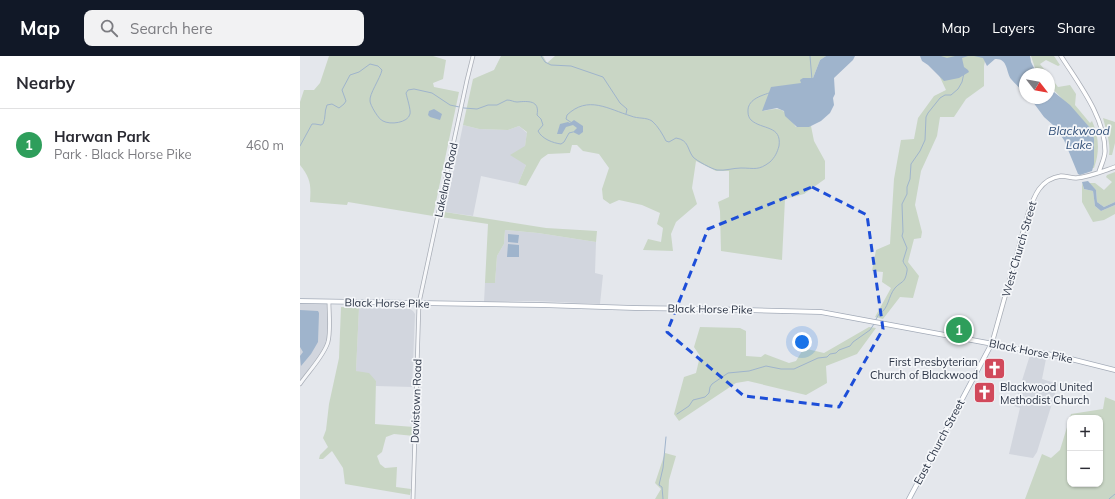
<!DOCTYPE html>
<html lang="en">
<head>
<meta charset="utf-8">
<style>
	:root { --surface:#fff; --page:#f2f2f3; --text:#2b2b33; --muted:#7c7c81; --line:#e1e1e2; --accent:#111827 }
	body { margin:0; font-family:Mulish,sans-serif; background:var(--page); color:var(--text) }
	.controls { position:absolute; right:12px; bottom:12px; display:grid; overflow:hidden; border-radius:8px; box-shadow:0 1px 3px #0004 }
	.controls button { width:36px; height:36px; display:grid; place-items:center; padding:0; border:0; border-bottom:1px solid var(--line); background:var(--surface); color:var(--text); font:20px sans-serif }
	.compass { position:absolute; left:719px; top:12px; width:36px; height:36px; border-radius:50%; background:var(--surface); box-shadow:0 1px 3px #0004; rotate:121deg }
	.you { position:absolute; left:502px; top:286px; width:14px; height:14px; margin:-10px; border:3px solid #fff; border-radius:50%; background:#1a73e8; box-shadow:0 0 0 6px #1a73e833 }
	.badge { display:grid; place-items:center; width:26px; height:26px; border-radius:50%; background:var(--accent); color:#fff; font-size:13px; font-weight:700 }
	.pin { position:absolute; translate:-50% -50%; border:2px solid #fff; box-shadow:0 1px 4px #0006 }
	.list { margin:0; padding:0; list-style:none }
	h2 { display:flex; justify-content:space-between; align-items:center; height:52px; margin:0; padding:0 16px; font-size:17px }
	h2 small { font-size:13px; font-weight:400; color:var(--muted) }
	.list li { display:grid; grid-template-columns:26px 1fr auto; gap:12px; align-items:center; box-sizing:border-box; height:72px; padding:0 16px; border-top:1px solid var(--line) }
	.list b { display:block; font-size:15px; white-space:nowrap }
	.list p { margin:0; font-size:13px; white-space:nowrap; color:var(--muted) }
	.list em { font-size:13px; font-style:normal; color:var(--muted) }
	.icon { flex:none; width:22px; height:22px; fill:none; stroke:currentColor; stroke-width:2; stroke-linecap:round; stroke-linejoin:round }
	.map { position:relative; flex:none; width:815px; height:443px; overflow:hidden }
	header { display:flex; align-items:center; gap:24px; box-sizing:border-box; height:56px; padding:0 20px; background:var(--accent); color:#fff }
	header strong { font-size:19px }
	nav { display:flex; gap:22px; margin-inline-start:auto; font-size:14px }
	.search { width:280px; height:36px; background:var(--page); display:flex; align-items:center; gap:10px; box-sizing:border-box; padding:0 14px; border-radius:8px; color:var(--muted); font-size:15px }
	main { display:flex }
	aside { flex:1; background:var(--surface) }
	.map>svg:first-child { display:block }
	.built { fill:#d2d6de }
	.green { fill:#c9d6c5; fill-rule:evenodd }
	.water { fill:#9fb4cc }
	.lines { fill:none; stroke-linecap:round; stroke-linejoin:round }
	.stream { stroke:#9fb4cc; stroke-width:1 }
	.tertiary-casing { stroke:#a9aeb7; stroke-width:4.5 }
	.secondary-casing { stroke:#a9aeb7; stroke-width:5 }
	.primary-casing { stroke:#a3abb8; stroke-width:5.5 }
	.tertiary { stroke:#f7f8fa; stroke-width:3 }
	.secondary { stroke:#fff; stroke-width:3.5 }
	.primary { stroke:#fff; stroke-width:4 }
	.marked { fill:none; stroke:#1d4ed8; stroke-width:3; stroke-dasharray:8 5; stroke-linejoin:round }
	.labels { text-anchor:middle; dominant-baseline:central; stroke-width:3.5; stroke-linejoin:round; paint-order:stroke }
	.street-label { font-size:11px; fill:#2b3445; stroke:#f4f6f9 }
	.poi-label { font-size:11px; fill:#2b3445; stroke:#f4f6f9; text-anchor:end }
	.water-label { font-size:12px; font-style:italic; fill:#34527a; stroke:#f4f6f9 }
</style>
</head>
<body>
<header>
<strong>Map</strong>
<div class="search"><svg class="icon" aria-label="search" viewBox="0 0 24 24"><circle cx="10" cy="10" r="6"/><path d="M15 15l6 6"/></svg>Search here</div>
<nav><a>Map</a><a>Layers</a><a>Share</a></nav>
</header>
<main>
<aside>
<h2>Nearby<small></small></h2>
<ul class="list">
<li><span class="badge" style="background:#2e9e5b">1</span><div><b>Harwan Park</b><p>Park · Black Horse Pike</p></div><em>460 m</em></li>
</ul>
</aside>
<div class="map">
<svg width="815" height="443" viewBox="0 0 815 443">
	<rect width="100%" height="100%" fill="#e4e7ec"/>
	<!-- built -->
	<path class="built" d="M163,69l16,4 29,1 11,-4 8,7 -2,13 1,19 -8,19 -37,-8 -8,40 -28,-4z
		M205,174l33,3 58,9 -1,31 8,2 -3,29 -63,-3 -53,1 1,-19h10l2,-27 7,-12z
		M0,245l29,1v33l-4,14 -25,35z
		M59,252l51,1 3,2 2,3 -3,73 -36,-1v-5l-20,-10z
		M730,299l16,4 -4,20 16,5 -21,68 -4,6 -24,-4 11,-46 -6,-2z"/>
	<!-- green -->
	<path class="green" d="M29,0h104l13,4 -3,19 -10,4 1,4 25,5 -26,124 -85,-14 -1,3 -37,-3c1,-17 1,-23 -10,-37v-63l4,-12h10l6,-7z
		M201,0h42l4,7 8,-7h271l-6,4 -7,18 -11,5 -39,28c21,-5 21,-1 33,16l15,-1 3,15 11,20v18l-21,15 -19,5 -3,61 -61,-9 -1,-40 -2,-9 11,-5v-26h-13l-20,-10 -4,27 5,16 -21,18 -5,12 2,17 -30,-1 5,-11 13,3 2,-14 -6,-4 3,-11 -18,-8 -23,-5 -9,4 -7,-5 -1,-10 7,-21 -10,-14 -16,-3 -6,-6h-5l-2,8 -22,1 -7,5 -15,27 -8,-2 8,-19 -16,-10 15,-9 2,-14 -8,-6 -11,4 -29,-1 -16,-4 10,-46 21,-9z
		M630,0h56l-2,10v20l-18,13 -12,18h-14l-3,19 -16,35 -6,34 7,27 -1,6 -7,1 -6,23 11,14 -6,22 -13,-1 -17,22 -8,-2 16,-29 -9,-6 1,-10 -11,-1 4,-21 14,-6 4,-65 7,-39 13,-1 4,-21 16,-22 12,-6z
		M731,0h23l6,9 -2,1 -12,-6 -6,4 8,10h-9l-3,-3z
		M749,19l9,12 12,-2 6,9 -1,11 15,18 2,-2c7,15 8,31 2,47h-2l-1,-39 -42,-44z
		M803,62l12,4v21l-3,12h-3c2,-12 -3,-25 -6,-37z
		M815,116v30l-11,5 -7,-5 -1,-12 -7,-7h6l9,7 8,-8 -6,-5 1,-2z
		M782,127l2,6 9,2 2,15 6,5 14,-6v9l-11,6 -11,2 -11,-20z
		M145,156l101,16 51,3 -1,11 -58,-9 -33,-3 -1,14 -7,12 -2,27h-10l3,-59 -47,-7z
		M41,251l18,1 -3,63 13,2 7,8 -1,43 39,3v9l-20,-2 -8,3 -4,15 -5,4 3,8 5,4 12,-1 -1,20 15,2 -1,6 -65,-11 -2,-16 -11,-17 -9,8h-4l1,-4 8,-8 -5,-9 3,-8 3,-26 10,-46z
		M400,271l40,1 6,3v25l15,1 4,-3 24,9 7,-2 15,-25 -4,13 17,4 45,-26 7,1 -19,26 -31,12 1,17 -21,12 -58,-14 -12,2 -57,38 -5,-7 10,-37 12,-4 4,-17 -6,-9z
		M805,341l10,4v98h-90l17,-45 9,4 9,-8 11,-36 32,-5zM770,362h30v66h-30z
		M365,397l11,3 -7,24 -1,19h-13l6,-10 -6,-6z"/>
	<!-- water -->
	<path class="water" d="M526,0h29l-2,4 -19,18 1,16 -2,4 1,7 -4,8 -9,8 -12,6h-12l-12,-11 -1,-5 -7,-3 -15,3 9,-24 30,-4 -1,-3 3,-2h10l7,-18z
		M620,0h21l6,2 8,-2h13l-6,2 2,9 4,3 1,2 -10,6 -15,3 -16,-16 -6,-4z
		M674,0h56l1,6 6,12h-12v19c-5,-5 -10,-9 -14,-14 -5,-7 -3,-21 -16,-20l-8,7 -4,-8z
		M749,32l21,17 21,24 3,10v25l-2,7 -12,4 -2,-1 -14,-34 -11,-15 -9,-8 -14,-19h19z
		M134,53l8,5 -2,6 -10,-3 -2,-2 1,-4z
		M274,64l9,6v6l-4,3 -6,-3 4,-4 -4,-3 -7,2 -4,7h-5l3,-10 8,-2 2,1z
		M788,125l8,9 1,12 7,5 11,-5v3l-14,6 -6,-5 -2,-15 -9,-2 -2,-7z
		M208,178l11,1 -1,8 -10,-1z
		M208,188l11,1v12h-12z
		M0,254l18,1 1,2 -1,29 -7,12 -10,12 -1,-10 3,-4 -3,-5z"/>
	<g class="lines">
		<!-- stream -->
		<path class="stream" d="M241,0l4,6 6,3 20,1 32,11 17,26 7,6 -1,5
			M510,0l2,24
			M272,67l-6,-4 1,-4c21,-20 41,-6 64,1 7,3 15,1 21,5 6,5 11,14 14,20l3,1 7,-4c13,2 11,11 17,19 4,4 19,12 24,13 8,1 16,-2 24,-2 14,0 17,3 29,-6 5,-5 7,-9 9,-16 3,-21 -17,-16 -28,-26 -2,-2 -3,-5 -3,-8 -1,-12 12,-16 21,-19
			M0,90l12,-22h3l6,1 2,-1c3,-6 1,-12 4,-19l5,-1 7,4 5,-4 2,-3 -4,-11 8,-15 9,-3 11,-8 8,2 4,4c-2,9 -13,24 -12,31 0,4 9,19 13,20 7,4 25,2 27,-7 1,-4 -3,-16 -4,-21l2,-3 6,-1 18,4 18,12 14,3 13,1 11,-4h9l10,-5c4,0 7,2 10,2 11,-1 23,-2 20,13l4,4 2,6 -5,6c4,8 15,12 23,13l3,-2 5,-9 4,-1
			M575,265l4,-7c10,-5 9,-18 16,-26 6,-7 10,-4 12,-17 1,-4 -3,-6 -4,-10l4,-13 -5,-12 1,-4 -1,-28 5,-10v-7l3,-8 1,-15 9,-13 5,-11 1,-23 2,-4 12,-15 5,-3h6l7,-6 4,-7 2,-9
			M377,358l12,-8 4,-6 12,-3 4,-4 1,-6 2,-3 16,-11 21,-2 17,-5 15,3h13l24,-11 9,-1 3,-3 6,-1 3,-3 11,-4 3,-4 17,-12 4,-6
			M363,443l-1,-12 -3,-2 4,-17 3,-31
			M809,443l6,-5"/>
		<defs>
			<path id="tertiary" d="M0,328c8,-12 24,-28 28,-42 3,-12 1,-28 1,-40
				M113,443l6,-196 48,-223 6,-24"/>
			<path id="secondary" d="M761,0c17,27 44,61 44,95 0,7 -4,14 -6,21
				M692,287l36,-129c6,-18 12,-35 33,-38 5,0 10,2 15,2 13,-1 27,-7 39,-11"/>
			<path id="primary" d="M0,245l242,4 93,3 73,1 113,3 242,45 52,13
				M609,443l83,-156"/>
		</defs>
		<!-- tertiary casing -->
		<use href="#tertiary" class="tertiary-casing"/>
		<!-- secondary casing -->
		<use href="#secondary" class="secondary-casing"/>
		<!-- primary casing -->
		<use href="#primary" class="primary-casing"/>
		<!-- tertiary -->
		<use href="#tertiary" class="tertiary"/>
		<!-- secondary -->
		<use href="#secondary" class="secondary"/>
		<!-- primary -->
		<use href="#primary" class="primary"/>
	</g>
	<!-- marked area -->
	<path class="marked" d="M512,131l55,28 16,114 -44,78 -95,-11 -77,-64 41,-103z"/>
	<!-- icons -->
	<defs>
		<symbol id="church-square" viewBox="-11 -11 22 22"><rect x="-9" y="-9" width="18" height="18" rx="4" fill="#d1495b" stroke="#f4f6f9"/><path d="M-1.2-6h2.4v3.5h3.3v2.4h-3.3V6h-2.4V-.1h-3.3v-2.4h3.3Z" fill="#fff"/></symbol>
	</defs>
	<g fill-rule="evenodd">
		<use href="#church-square" x="682" y="300" width="25" height="25"/>
		<use href="#church-square" x="672" y="324" width="25" height="25"/>
	</g>
	<g class="labels">
		<!-- street labels -->
		<g class="street-label">
			<text transform="translate(146 124) rotate(-78)">Lakeland Road</text>
			<text transform="translate(719 193) rotate(-74)">West Church Street</text>
			<text transform="translate(87 247) rotate(1)">Black Horse Pike</text>
			<text transform="translate(410 253) rotate(1)">Black Horse Pike</text>
			<text transform="translate(731 295) rotate(11)">Black Horse Pike</text>
			<text transform="translate(116 345) rotate(-88)">Davistown Road</text>
			<text transform="translate(639 386) rotate(-62)">East Church Street</text>
		</g>
		<!-- poi labels -->
		<g class="poi-label">
			<text x="678" y="306">First Presbyterian<tspan x="678" dy="13">Church of Blackwood</tspan></text>
			<text x="700" y="331" text-anchor="start">Blackwood United<tspan x="700" dy="13">Methodist Church</tspan></text>
		</g>
		<!-- water labels -->
		<g class="water-label">
			<text x="779" y="74">Blackwood<tspan x="779" dy="14">Lake</tspan></text>
		</g>
	</g>
</svg>
<div class="controls">
<button>+</button>
<button>−</button>
</div>
<svg class="compass" viewBox="-18 -18 36 36"><path d="M0-13l5 13h-10z" fill="#e53935"/><path d="M0 13l5-13h-10z" fill="#7c7c81"/></svg>
<div class="you"></div>
<div class="pin badge" style="left:659px;top:274px;background:#2e9e5b">1</div>
</div>
</main>
</body>
</html>
